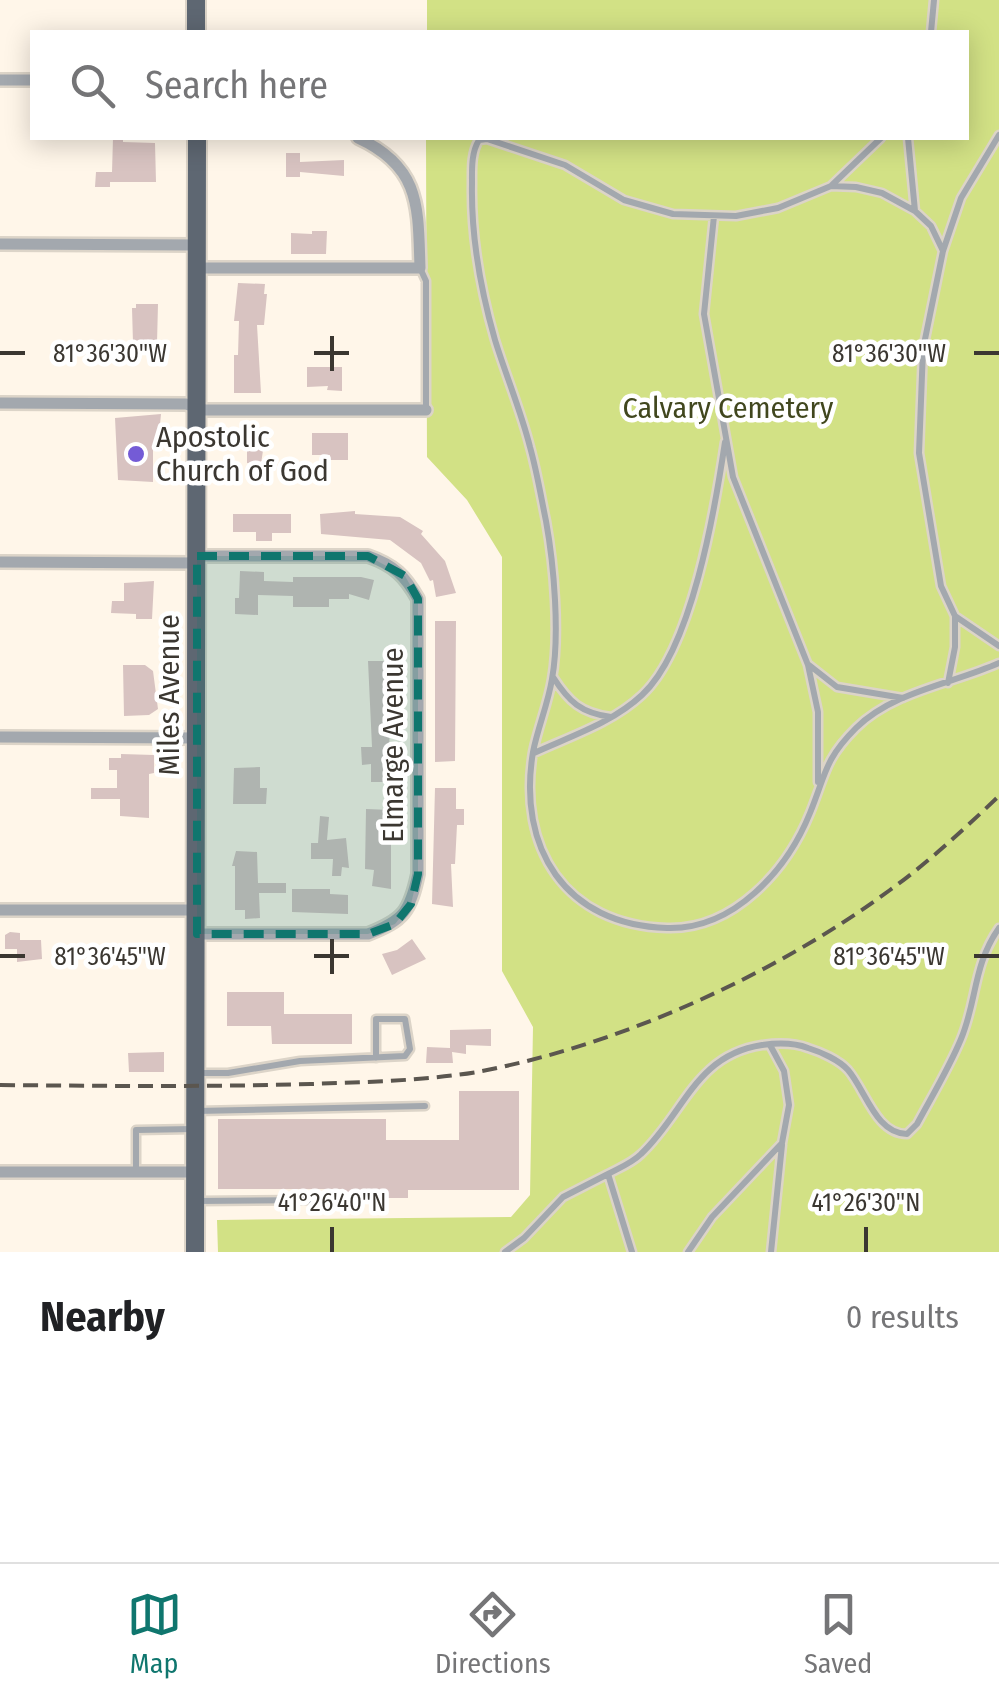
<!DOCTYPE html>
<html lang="en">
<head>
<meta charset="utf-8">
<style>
	:root { --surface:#fff; --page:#f2f2f2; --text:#202124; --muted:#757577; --line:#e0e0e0; --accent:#0f766e }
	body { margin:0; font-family:"Fira Sans Condensed",sans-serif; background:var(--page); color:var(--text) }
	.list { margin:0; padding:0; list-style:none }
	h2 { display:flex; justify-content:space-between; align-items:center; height:130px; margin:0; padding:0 40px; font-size:42px }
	h2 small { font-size:32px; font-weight:400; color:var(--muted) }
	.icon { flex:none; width:55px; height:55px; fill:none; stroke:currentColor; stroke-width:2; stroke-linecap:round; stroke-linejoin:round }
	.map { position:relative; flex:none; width:999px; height:1252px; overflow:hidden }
	.search { position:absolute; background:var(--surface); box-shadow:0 5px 25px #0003; left:30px; right:30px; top:30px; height:110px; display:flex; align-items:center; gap:25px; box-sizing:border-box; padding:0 35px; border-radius:0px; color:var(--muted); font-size:38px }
	.sheet { height:310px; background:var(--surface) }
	nav { display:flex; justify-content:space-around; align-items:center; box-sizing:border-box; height:140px; border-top:2px solid var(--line); background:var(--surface); font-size:28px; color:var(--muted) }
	nav a { display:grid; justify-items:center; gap:5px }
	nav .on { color:var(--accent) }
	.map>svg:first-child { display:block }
	.green { fill:#d2e185 }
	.building { fill:#d8c3c1 }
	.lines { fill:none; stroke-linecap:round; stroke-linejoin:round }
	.lane-casing { stroke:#dcd4c8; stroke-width:11 }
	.street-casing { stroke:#dcd4c8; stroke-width:16 }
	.primary-casing { stroke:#dcd4c8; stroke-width:22 }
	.lane { stroke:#a3a8ae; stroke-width:6 }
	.street { stroke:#a3a8ae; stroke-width:11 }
	.primary { stroke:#5e6772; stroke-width:18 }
	.rail { stroke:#5b564f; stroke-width:4; stroke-dasharray:15 8; stroke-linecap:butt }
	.marked { fill:#0f766e; fill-opacity:0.2; stroke:#0f766e; stroke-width:8; stroke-dasharray:20 12; stroke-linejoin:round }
	.ticks { fill:none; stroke:#3b3731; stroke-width:4 }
	.poi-dot { fill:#745bd6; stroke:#fff; stroke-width:4 }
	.labels { text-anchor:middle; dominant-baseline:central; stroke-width:9; stroke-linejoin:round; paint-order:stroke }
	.park-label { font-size:30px; fill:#41471e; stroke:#fff }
	.poi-label { font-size:30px; fill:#3b3731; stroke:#fff; text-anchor:start }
	.street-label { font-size:30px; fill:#3b3731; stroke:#fff }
	.ticks-label { font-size:25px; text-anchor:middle; fill:#3b3731; stroke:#fff; stroke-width:9; stroke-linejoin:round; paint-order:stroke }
</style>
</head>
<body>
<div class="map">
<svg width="999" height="1252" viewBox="0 0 999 1252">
	<rect width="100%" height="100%" fill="#fff6e9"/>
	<!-- green -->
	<path class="green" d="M427,0h572v1252h-781l-1,-32 294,-3 19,-22 3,-168 -31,-56v-414l-35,-57 -40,-43 -1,-319h540v-106h-539z"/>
	<!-- building -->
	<path class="building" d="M113,138h10v4l32,1 1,39h-46v5h-15l1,-15h16z
		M286,153h14v9l44,-2v16l-44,-4v5h-14z
		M312,231h15l-1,23h-35v-21l21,1z
		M238,283l27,1 -1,10h3l-3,31h-7l4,68h-27v-38h4l1,-34h-5z
		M136,304h22l-1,39h-24l-1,-35h4z
		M307,367h35v24l-15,-1 1,-4 -21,1z
		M161,414l-3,31h-5v37l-35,-2 -3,-62z
		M235,429l31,1 -5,34 -14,-1v-19h-13z
		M312,433h36v27h-18v-5h-18z
		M355,511v3l45,3 23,14 -2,3 24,27 11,32 -20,4 -3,-17 -3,1 -9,-18 -31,-23 -69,-6 -1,-20z
		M233,514h58v19h-19v8h-16v-9h-23z
		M240,571l24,1v9l29,1v-5h68l13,3 -5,20 -20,-6v5h-20v8h-36v-11l-35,-1v20l-23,-1v-16h4z
		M154,581l-2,38h-16v-5l-25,-1 1,-12h12v-18z
		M435,621h21l-1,140 -20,1z
		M368,661h24l-4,121h-17v-18l-9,1 -1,-18h11z
		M123,665h22l8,6 5,38 -9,6 -25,1z
		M121,754l33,1v18l-5,1v44l-29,-2v-17h-29v-11h26v-18h-8v-12h12z
		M260,767v21h7l-1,16h-33l1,-36z
		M435,788h21v21h8v16h-7l-2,39h-4l2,43 -21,-3z
		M366,809l25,1v79l-19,-3 2,-16 -9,-1z
		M320,816l9,1 -2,23 19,-2 3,30 -7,-1 -1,9h-9l1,-17h-22v-16h7z
		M236,851l21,1 1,31h28v10h-27l1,25 -15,1v-9h-10v-44h-3z
		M292,889h38v5l18,1v19l-56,-2z
		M10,932l10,1v7h21l1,19 -25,3v-13h-12v-14z
		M412,939l14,20 -34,16 -10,-21 15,-4z
		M227,992h57v22h68v30h-80l-1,-18h-44z
		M491,1029v17l-25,-1v9l-14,-2 1,11h-27l1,-16 23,1v-18z
		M164,1052v20h-35l-1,-19z
		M459,1091h60v99h-111v8h-67v-9h-123v-70h168v21h73z"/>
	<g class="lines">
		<defs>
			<path id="lane" d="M931,32l3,-32
				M999,135l-38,63 -18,53 -20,98 -4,104 22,133 14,30 44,30
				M908,138l7,73
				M832,185l49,-47
				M714,216l-10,98 29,163 75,188 10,47v70
				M943,251l-12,-25 -16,-15 -33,-18 -26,-6 -25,-1 -53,22 -42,8 -63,-2 -49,-14 -59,-35 -78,-26 -8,1c-8,13 -7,29 -7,44 -1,51 9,107 23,156 11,36 26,71 35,107 7,25 11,50 16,74 8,44 14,114 6,158 -4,25 -14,48 -19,73 -16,96 32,173 134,176 67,2 120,-58 143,-115 16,-39 14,-53 46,-85 38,-37 96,-44 143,-65
				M420,268l6,13v127
				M809,665l28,22 66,11
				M553,677c16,25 28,36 58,40
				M948,683l7,-36v-30
				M534,753c37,-17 78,-30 108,-58 50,-46 73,-186 83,-253
				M197,1073h31l72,-12 105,-5 5,-7 -5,-30h-29v39
				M197,1111l228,-5
				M136,1171v-41l57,-1
				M608,1174c11,-6 24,-11 33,-20 43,-40 54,-99 121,-109 14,-2 33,-2 46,3 13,4 31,12 40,22 18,21 28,64 59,64l10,-10c15,-28 32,-56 44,-85 16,-38 12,-74 38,-111
				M197,1201l122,-1
				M505,1252l19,-14 39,-41 45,-23 24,78
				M688,1252l24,-35 70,-74 7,-38 -5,-34 -14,-26
				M771,1252l11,-107"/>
			<path id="street" d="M0,80h32
				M0,244l197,1
				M197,268h223c-2,-61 1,-101 -62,-130
				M0,403l186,1 19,6h221
				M197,556h171c26,9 37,20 50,43v275c-8,37 -14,46 -50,60h-171
				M0,562l197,1
				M0,737l197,1
				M0,910h197
				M0,1172h195"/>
			<path id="primary" d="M196,0v32
				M195,1252l2,-1114"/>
		</defs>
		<!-- lane casing -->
		<use href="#lane" class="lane-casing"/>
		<!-- street casing -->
		<use href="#street" class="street-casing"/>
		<!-- primary casing -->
		<use href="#primary" class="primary-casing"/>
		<!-- lane -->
		<use href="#lane" class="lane"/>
		<!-- street -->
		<use href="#street" class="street"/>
		<!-- primary -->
		<use href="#primary" class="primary"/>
		<!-- rail -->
		<path class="rail" d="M0,1085c104,1 207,2 311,-1 55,-2 111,-3 166,-12 140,-26 298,-97 413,-182 39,-28 74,-61 109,-94"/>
	</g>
	<!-- marked area -->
	<path class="marked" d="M197,556h171l37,20 13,23v275l-7,30 -16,20 -27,10h-171z"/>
	<!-- ticks -->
	<path class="ticks" d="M332,336v35M0,353h25M314,353h35M974,353h25M332,939v35M0,956h25M314,956h35M974,956h25M332,1227v25M866,1227v25"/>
	<!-- markers -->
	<circle class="poi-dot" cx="136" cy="454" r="10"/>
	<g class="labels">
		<!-- park labels -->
		<g class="park-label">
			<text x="728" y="408">Calvary Cemetery</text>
		</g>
		<!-- poi labels -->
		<g class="poi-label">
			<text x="156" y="437">Apostolic<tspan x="156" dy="34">Church of God</tspan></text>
		</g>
		<!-- street labels -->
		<g class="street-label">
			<text transform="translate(169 695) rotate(-90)">Miles Avenue</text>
			<text transform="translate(393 745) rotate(-90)">Elmarge Avenue</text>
		</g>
	</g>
	<g class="ticks-label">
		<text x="889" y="362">81°36'30"W</text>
		<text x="110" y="362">81°36'30"W</text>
		<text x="889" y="965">81°36'45"W</text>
		<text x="110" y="965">81°36'45"W</text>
		<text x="332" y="1211">41°26'40"N</text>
		<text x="866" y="1211">41°26'30"N</text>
	</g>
</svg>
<div class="search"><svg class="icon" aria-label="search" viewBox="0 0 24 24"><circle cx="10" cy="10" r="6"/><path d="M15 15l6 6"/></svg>Search here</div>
</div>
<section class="sheet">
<h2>Nearby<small>0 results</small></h2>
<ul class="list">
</ul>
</section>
<nav>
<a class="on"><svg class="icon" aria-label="map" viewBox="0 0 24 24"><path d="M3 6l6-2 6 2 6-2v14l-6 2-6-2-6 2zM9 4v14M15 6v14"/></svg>Map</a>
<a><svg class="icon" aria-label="directions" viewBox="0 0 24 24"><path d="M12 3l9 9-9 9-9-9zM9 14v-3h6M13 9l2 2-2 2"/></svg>Directions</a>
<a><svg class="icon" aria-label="saved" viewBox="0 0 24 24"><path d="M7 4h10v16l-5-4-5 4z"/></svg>Saved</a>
</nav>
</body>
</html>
